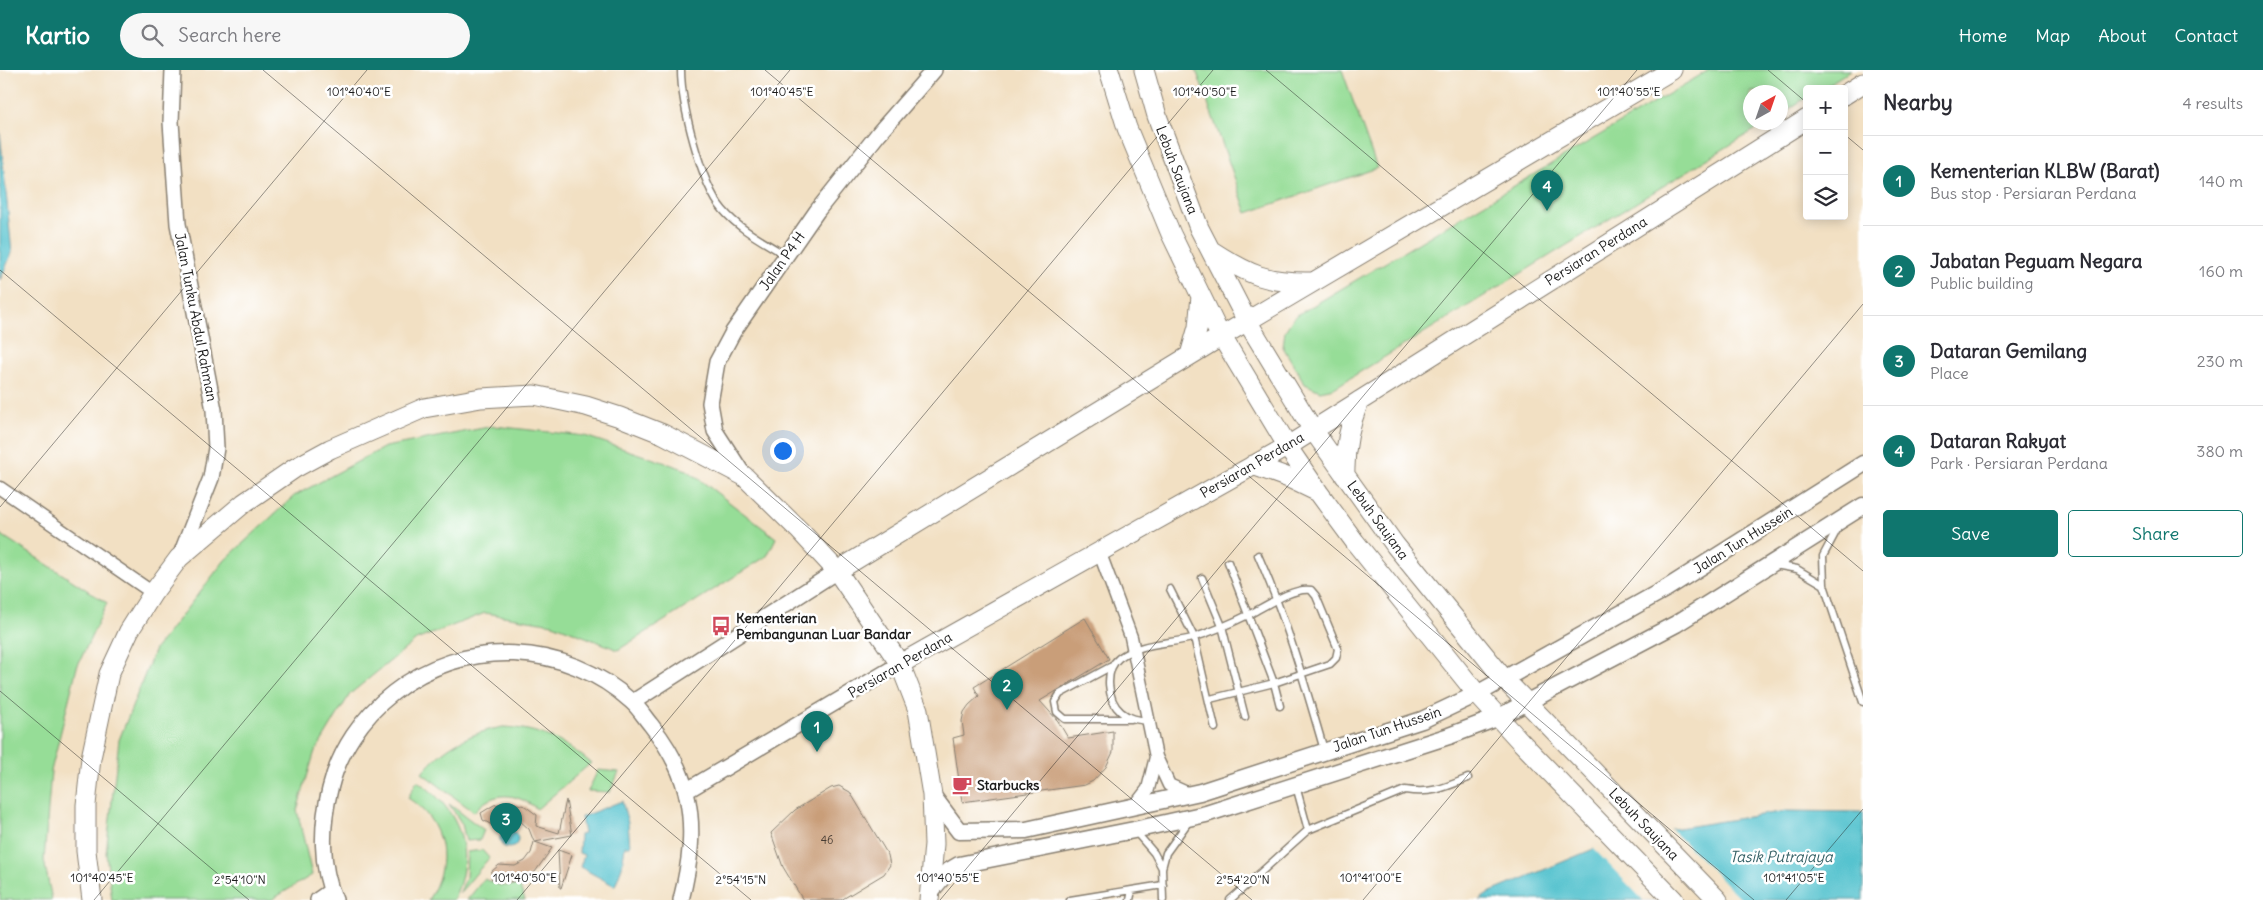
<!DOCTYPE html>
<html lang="en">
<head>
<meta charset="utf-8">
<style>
	:root { --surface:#fff; --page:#f7f7f7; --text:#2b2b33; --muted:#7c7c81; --line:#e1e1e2; --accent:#0f766e }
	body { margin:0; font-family:Delius,sans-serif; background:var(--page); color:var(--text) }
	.controls { position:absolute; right:15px; top:15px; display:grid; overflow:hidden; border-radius:5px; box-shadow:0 2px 12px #0003 }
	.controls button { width:45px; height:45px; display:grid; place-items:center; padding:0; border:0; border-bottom:1px solid var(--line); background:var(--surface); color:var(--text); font:25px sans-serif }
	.compass { position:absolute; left:1743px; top:15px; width:45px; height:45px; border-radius:50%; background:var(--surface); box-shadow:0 2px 12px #0003; rotate:40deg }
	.you { position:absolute; left:782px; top:380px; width:18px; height:18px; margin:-12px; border:4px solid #fff; border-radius:50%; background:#1a73e8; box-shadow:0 0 0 8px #1a73e833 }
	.badge { display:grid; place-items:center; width:32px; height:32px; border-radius:50%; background:var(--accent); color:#fff; font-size:16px; font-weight:700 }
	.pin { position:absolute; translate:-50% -41px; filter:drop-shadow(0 1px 2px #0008) }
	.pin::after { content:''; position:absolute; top:26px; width:18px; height:15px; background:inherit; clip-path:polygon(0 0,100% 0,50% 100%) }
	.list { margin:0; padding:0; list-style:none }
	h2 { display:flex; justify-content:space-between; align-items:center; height:65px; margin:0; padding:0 20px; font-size:21px }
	h2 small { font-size:16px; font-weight:400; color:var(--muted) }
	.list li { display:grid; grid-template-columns:32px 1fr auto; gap:15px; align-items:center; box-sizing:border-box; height:90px; padding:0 20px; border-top:1px solid var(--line) }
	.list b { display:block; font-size:19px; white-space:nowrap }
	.list p { margin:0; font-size:16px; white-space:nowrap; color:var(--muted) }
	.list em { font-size:16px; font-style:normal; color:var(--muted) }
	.actions { display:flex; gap:10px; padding:15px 20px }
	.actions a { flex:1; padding:11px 0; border:1px solid var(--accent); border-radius:5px; text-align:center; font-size:18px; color:var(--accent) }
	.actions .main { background:var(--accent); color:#fff }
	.icon { flex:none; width:28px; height:28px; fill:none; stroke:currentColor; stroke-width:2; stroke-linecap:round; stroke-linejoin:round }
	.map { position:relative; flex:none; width:1863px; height:830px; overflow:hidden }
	header { display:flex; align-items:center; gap:30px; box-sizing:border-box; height:70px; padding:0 25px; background:var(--accent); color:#fff }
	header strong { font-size:24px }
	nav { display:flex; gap:28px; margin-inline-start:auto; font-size:18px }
	.search { width:350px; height:45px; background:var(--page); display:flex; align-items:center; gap:12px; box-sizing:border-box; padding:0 18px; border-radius:28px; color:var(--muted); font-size:19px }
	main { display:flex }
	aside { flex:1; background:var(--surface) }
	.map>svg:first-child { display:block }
	.green { fill:#96dd97; stroke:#597c5a }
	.water { fill:#56c3cf; stroke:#397076 }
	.pier { fill:#f2e0c3 }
	.building { fill:#c99e79 }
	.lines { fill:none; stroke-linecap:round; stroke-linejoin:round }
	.service-casing { stroke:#877e70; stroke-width:9 }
	.minor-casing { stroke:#877e70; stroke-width:15 }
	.tertiary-casing { stroke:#877e70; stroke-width:18 }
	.secondary-casing { stroke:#877e70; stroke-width:19 }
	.primary-casing { stroke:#877e70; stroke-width:21 }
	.service { stroke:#fff; stroke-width:6 }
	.minor { stroke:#fff; stroke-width:12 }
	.tertiary { stroke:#fff; stroke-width:15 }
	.secondary { stroke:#fff; stroke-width:16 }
	.primary { stroke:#fff; stroke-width:19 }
	.ticks { fill:none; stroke:#1c1c1c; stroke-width:1; stroke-opacity:0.45 }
	.labels { text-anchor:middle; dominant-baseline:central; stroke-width:5; stroke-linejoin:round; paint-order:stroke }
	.number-label { font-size:11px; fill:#473c33 }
	.street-label { font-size:14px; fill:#1c1c1c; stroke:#fff }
	.poi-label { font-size:14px; font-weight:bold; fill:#1c1c1c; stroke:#fff; text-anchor:start }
	.water-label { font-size:15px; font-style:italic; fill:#335f64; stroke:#fff }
	.ticks-label { font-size:12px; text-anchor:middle; fill:#1c1c1c; stroke:#fff; stroke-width:5; stroke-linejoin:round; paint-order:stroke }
</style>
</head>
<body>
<header>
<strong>Kartio</strong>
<div class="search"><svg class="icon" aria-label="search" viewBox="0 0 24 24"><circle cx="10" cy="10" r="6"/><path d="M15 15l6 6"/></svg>Search here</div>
<nav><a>Home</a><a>Map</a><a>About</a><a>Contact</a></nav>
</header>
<main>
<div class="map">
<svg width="1863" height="830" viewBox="0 0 1863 830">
	<rect width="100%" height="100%" fill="#fff"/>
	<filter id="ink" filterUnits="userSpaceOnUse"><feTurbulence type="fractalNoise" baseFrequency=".02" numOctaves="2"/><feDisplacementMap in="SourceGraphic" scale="10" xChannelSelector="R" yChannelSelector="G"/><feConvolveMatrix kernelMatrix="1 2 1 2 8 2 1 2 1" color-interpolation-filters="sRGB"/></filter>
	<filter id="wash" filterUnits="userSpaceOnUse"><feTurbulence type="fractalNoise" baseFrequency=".0096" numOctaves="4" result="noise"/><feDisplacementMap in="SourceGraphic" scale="20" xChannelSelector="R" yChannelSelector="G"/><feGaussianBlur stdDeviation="1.12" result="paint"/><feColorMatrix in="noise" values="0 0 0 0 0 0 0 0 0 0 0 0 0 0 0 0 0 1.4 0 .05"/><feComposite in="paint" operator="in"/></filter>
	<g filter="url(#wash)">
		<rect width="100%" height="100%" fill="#f2e0c3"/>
		<!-- green -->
		<path class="green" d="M1196,0h146l35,98 -130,45z
			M1709,0h142l-30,19h-14v8l-26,17 -1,-22h-30v30l16,1 -432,265 -14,3 -15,-7 -22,-37 2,-16 9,-14z
			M494,356l91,10 102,34 89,68 -9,18 -149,94 -65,-26 -68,-11 -69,27 -66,54 -36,60 -17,56 15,65 -41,25h-159l-6,-47 13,-113 36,-91 70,-89 69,-64 91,-49z
			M0,464l107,69 -30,64 -26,104 -7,89 8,40h-52z
			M503,657c34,1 62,14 88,36l-54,46c-21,-17 -44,-19 -63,3l-52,-39c21,-26 47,-40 81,-46z
			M598,700l21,2 -9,20 -22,-1z
			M417,711c42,27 60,72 36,119h-25c24,-36 17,-78 -20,-102z
			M449,734l35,26 -4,10 -14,1 -4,-17z
			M482,780l7,8 -30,36 7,-16 1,-26z
			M484,809l17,7 18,-1 6,15h-58z"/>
		<!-- water -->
		<path class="water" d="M0,61l12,122 -12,27z
			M622,731l6,22 2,23h-5l-3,21 -7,19 -35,-19 4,-12 -5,-2 1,-18 4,-1 -3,-17z
			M1786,741l77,1v88h-384l12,-8 131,-55z
			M500 769a9 9 0 1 1 18 0a9 9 0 1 1-18 0Z"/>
		<!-- pier -->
		<path class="pier" d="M1669,757l73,73h-99l-51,-53 29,-13z"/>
		<g id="blocks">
			<!-- building -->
			<path class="building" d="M1085,548l24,41 -69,42 18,20 10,17 45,-7v21l-7,15 -13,14 -8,4 -123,17 -9,-64 11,-3 -2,-14 2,-9 5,-7 10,-9 -5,-9z
				M839,716l11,6 38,63 2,10 -6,9 -43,26h-38l-20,-33 -12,-34 24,-23 36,-22z
				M566,730l6,35 -37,7 17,6 -17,24 -13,9 -15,1 -15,-3 -1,-7 8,-7 16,1 10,-5 6,-8 3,-11 -5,-13 -10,-9 -14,-2 -13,7 -9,-5 -2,-7 13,-8 16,-3 15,4 12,9 -1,11 23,7z
				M558,780l14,5 -11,33h-1z"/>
		</g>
	</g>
	<g filter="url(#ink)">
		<use href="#blocks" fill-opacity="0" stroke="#877e70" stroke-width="1"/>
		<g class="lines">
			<defs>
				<path id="service" d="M681,0c0,33 20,115 42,140 17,20 40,31 62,45
					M1838,458l-15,28 1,29 39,117
					M1258,485c28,63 47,129 66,195
					M1228,492l46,121 6,23
					M1775,495l22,4 27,16
					M1202,508l20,48 23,91
					M1170,519l24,48 21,91
					M1110,597l-50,27 -5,8 2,10 8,7h66
					M1149,651c-10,-1 -20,-2 -28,-9 -14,-12 -17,-42 -2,-54 19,-15 50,-14 73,-20 20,-6 42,-16 60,-25 15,-8 42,-26 59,-23l5,6 22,53 -2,9 -6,6 -56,19 -64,16
					M1296,716l12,44
					M1135,761l19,22 8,15
					M1070,830l93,-15
					M1130,830l2,-10
					M1163,830l-1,-32 4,-15 23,-32
					M1230,830l78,-70 97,-40c26,4 39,-2 63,-12"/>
				<path id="minor" d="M0,418l153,105
					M1099,481l32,86 25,120 13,28 20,9
					M1135,736l13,-17 8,-32"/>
				<path id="tertiary" d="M173,0l-2,52 7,102 36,186 2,38 -5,30 -31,79
					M744,406l-29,-45 -5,-28 7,-41 16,-30 84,-121 62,-78 55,-63
					M633,632l204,-131
					M686,721l214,-127
					M318,830l13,-9
					M335,830c-15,-34 -14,-75 -5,-111 9,-38 32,-72 63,-96 70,-56 173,-52 239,9 7,6 13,16 19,23 15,19 29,43 35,67 9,37 4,72 -5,108"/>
				<path id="secondary" d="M932,725l27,36 67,-1 174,-38 222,-72 55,-26 190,-106 196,-124
					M931,821l16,-19 12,-7 175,-35 72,-16 243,-78 50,-19 177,-93 187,-118"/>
				<path id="primary" d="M1109,0l18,58 44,106 45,93 77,128 26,38 36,49 122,152 44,48 153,158
					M1144,0l13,46 42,112 48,93 66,109 82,115 109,134 214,221
					M1844,25l19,-12
					M1212,181c37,24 55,32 100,31
					M1190,285l8,-28 3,-31
					M1253,395l36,13 27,13
					M1345,406c-1,-27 4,-50 14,-75
					M837,501l385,-235 450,-266
					M900,594l388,-218 519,-327
					M92,830l-6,-49v-46l5,-47 18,-84 20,-43 24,-38 26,-35 65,-55 51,-35 35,-19 94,-41 57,-10 53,-3 52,11 34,11 43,17 81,42 56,55 37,40 63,93 18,46 14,85 2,49 -5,56"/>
			</defs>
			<!-- service casing -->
			<use href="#service" class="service-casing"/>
			<!-- minor casing -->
			<use href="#minor" class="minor-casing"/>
			<!-- tertiary casing -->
			<use href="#tertiary" class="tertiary-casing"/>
			<!-- secondary casing -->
			<use href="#secondary" class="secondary-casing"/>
			<!-- primary casing -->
			<use href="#primary" class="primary-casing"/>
			<!-- service -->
			<use href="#service" class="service"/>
			<!-- minor -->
			<use href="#minor" class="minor"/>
			<!-- tertiary -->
			<use href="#tertiary" class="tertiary"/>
			<!-- secondary -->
			<use href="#secondary" class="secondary"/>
			<!-- primary -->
			<use href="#primary" class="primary"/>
		</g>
	</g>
	<!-- ticks -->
	<path class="ticks" d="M263,0l989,830M765,0l989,830M1266,0l597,501M1768,0l39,33M1844,64l19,16M0,200l751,630M0,437l367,-437M0,621l249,209M94,830l696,-830M517,830l696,-830M940,830l697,-830M1363,830l500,-596M1786,830l77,-91"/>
	<!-- icons -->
	<defs>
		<symbol id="bus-bare" viewBox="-9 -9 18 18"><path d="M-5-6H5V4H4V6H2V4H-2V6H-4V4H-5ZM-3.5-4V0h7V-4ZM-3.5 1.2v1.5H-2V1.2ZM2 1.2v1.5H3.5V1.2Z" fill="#d1495b" stroke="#fff" stroke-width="2.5" paint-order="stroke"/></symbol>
		<symbol id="cafe-bare" viewBox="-9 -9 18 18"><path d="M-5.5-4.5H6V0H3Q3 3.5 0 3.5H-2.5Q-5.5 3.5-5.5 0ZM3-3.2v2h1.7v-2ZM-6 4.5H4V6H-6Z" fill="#d1495b" stroke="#fff" stroke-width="2.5" paint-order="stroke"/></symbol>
	</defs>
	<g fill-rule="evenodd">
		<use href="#bus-bare" x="707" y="542" width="28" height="28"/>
		<use href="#cafe-bare" x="948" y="701" width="28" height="28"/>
	</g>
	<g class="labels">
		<!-- number labels -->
		<g class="number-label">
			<text x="827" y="770">46</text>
		</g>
		<!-- street labels -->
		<g class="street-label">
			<text transform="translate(1177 100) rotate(69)">Lebuh Saujana</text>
			<text transform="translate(1596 181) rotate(-32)">Persiaran Perdana</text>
			<text transform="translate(782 191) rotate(-55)">Jalan P4 H</text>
			<text transform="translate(196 247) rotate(79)">Jalan Tunku Abdul Rahman</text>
			<text transform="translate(1252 395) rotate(-30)">Persiaran Perdana</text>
			<text transform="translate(1378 450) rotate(54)">Lebuh Saujana</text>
			<text transform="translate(1743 470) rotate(-32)">Jalan Tun Hussein</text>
			<text transform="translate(900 595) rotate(-30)">Persiaran Perdana</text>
			<text transform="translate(1387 659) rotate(-19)">Jalan Tun Hussein</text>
			<text transform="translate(1644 754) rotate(46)">Lebuh Saujana</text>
		</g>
		<!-- poi labels -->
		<g class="poi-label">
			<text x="736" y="548">Kementerian<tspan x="736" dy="16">Pembangunan Luar Bandar</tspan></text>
			<text x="977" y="715">Starbucks</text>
		</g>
		<!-- water labels -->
		<g class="water-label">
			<text x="1781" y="786">Tasik Putrajaya</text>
		</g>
	</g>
	<g class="ticks-label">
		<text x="359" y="26">101°40'40"E</text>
		<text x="782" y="26">101°40'45"E</text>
		<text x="1205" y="26">101°40'50"E</text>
		<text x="1629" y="26">101°40'55"E</text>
		<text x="102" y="812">101°40'45"E</text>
		<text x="525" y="812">101°40'50"E</text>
		<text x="948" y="812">101°40'55"E</text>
		<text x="1371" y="812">101°41'00"E</text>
		<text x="1794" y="812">101°41'05"E</text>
		<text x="240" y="814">2°54'10"N</text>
		<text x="741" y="814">2°54'15"N</text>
		<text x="1243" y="814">2°54'20"N</text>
	</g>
</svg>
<div class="controls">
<button>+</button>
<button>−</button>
<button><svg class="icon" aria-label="layers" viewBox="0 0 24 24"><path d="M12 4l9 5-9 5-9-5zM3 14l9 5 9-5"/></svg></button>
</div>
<svg class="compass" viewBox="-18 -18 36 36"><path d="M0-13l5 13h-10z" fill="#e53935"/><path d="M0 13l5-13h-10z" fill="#7c7c81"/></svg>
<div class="you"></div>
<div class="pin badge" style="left:817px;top:682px">1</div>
<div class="pin badge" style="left:1007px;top:640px">2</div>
<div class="pin badge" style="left:506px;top:774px">3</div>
<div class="pin badge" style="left:1547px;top:141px">4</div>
</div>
<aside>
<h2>Nearby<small>4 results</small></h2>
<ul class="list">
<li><span class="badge">1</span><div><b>Kementerian KLBW (Barat)</b><p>Bus stop · Persiaran Perdana</p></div><em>140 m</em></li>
<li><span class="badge">2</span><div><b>Jabatan Peguam Negara</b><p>Public building</p></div><em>160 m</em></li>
<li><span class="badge">3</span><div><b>Dataran Gemilang</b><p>Place</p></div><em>230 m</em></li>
<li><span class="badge">4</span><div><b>Dataran Rakyat</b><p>Park · Persiaran Perdana</p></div><em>380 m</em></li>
</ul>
<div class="actions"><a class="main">Save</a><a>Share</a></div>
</aside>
</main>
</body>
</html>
